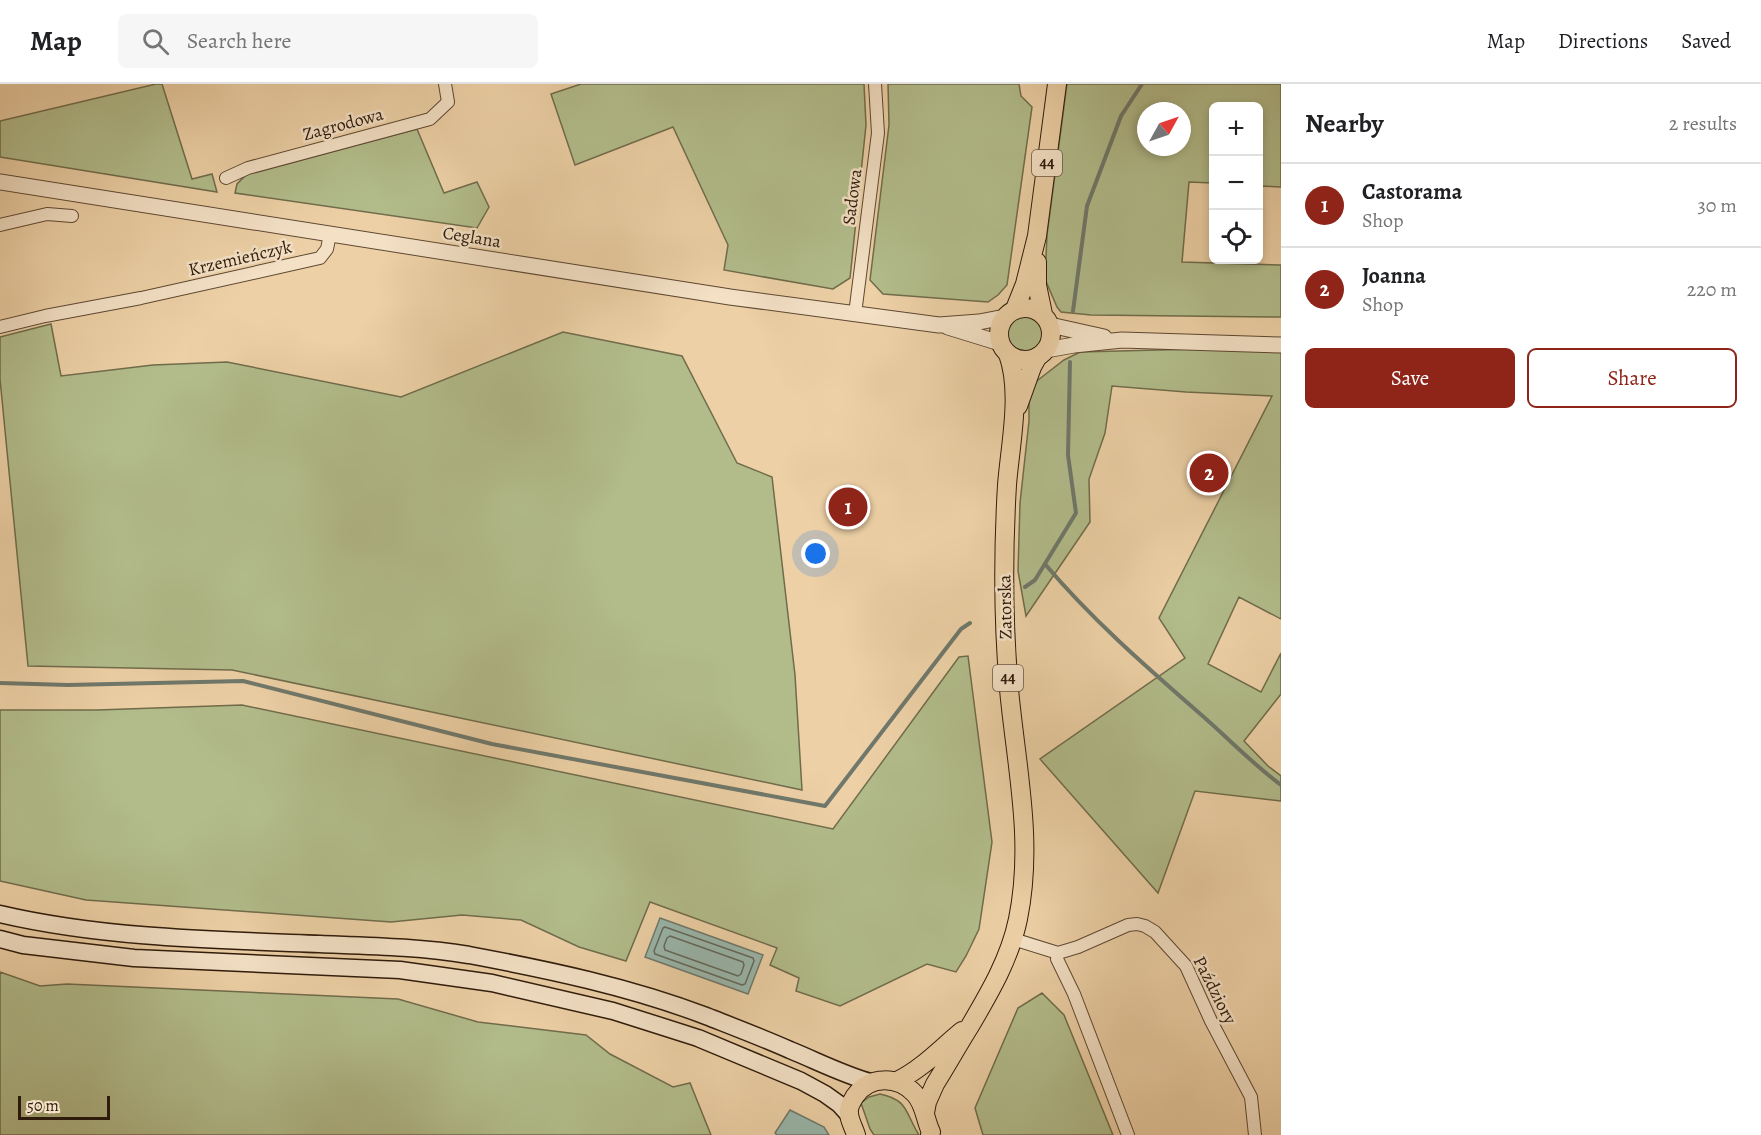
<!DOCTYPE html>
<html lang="en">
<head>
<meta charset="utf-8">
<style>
	:root { --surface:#fff; --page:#f6f6f6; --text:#202124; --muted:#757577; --line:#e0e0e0; --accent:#8f2418 }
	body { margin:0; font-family:Alegreya,serif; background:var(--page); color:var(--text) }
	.controls { position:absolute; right:18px; top:18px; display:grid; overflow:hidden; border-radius:9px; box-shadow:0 3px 9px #0003 }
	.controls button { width:54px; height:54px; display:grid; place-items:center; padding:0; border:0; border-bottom:2px solid var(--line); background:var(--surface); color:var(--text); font:30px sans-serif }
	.compass { position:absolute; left:1137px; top:18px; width:54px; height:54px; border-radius:50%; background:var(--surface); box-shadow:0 3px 9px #0003; rotate:50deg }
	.scale { position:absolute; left:18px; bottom:15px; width:92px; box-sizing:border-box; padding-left:6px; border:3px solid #2f1b0b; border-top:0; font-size:16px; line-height:21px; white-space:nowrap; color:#2f1b0b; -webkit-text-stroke:4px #f3e0c5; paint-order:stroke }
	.you { position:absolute; left:816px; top:470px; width:21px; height:21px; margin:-15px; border:4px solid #fff; border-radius:50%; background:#1a73e8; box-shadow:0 0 0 9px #1a73e833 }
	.badge { display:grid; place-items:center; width:39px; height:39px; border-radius:50%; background:var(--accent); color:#fff; font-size:20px; font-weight:700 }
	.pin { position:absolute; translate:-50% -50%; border:3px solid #fff; box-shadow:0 2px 6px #0006 }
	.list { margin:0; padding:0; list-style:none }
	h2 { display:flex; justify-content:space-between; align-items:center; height:78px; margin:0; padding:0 24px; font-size:26px }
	h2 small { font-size:20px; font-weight:400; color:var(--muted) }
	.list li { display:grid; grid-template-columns:39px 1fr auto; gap:18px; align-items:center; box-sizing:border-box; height:84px; padding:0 24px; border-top:2px solid var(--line) }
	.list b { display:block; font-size:22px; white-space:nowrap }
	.list p { margin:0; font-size:20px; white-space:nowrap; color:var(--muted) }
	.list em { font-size:20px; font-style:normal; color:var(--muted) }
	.actions { display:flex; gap:12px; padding:18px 24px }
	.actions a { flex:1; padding:14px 0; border:2px solid var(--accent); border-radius:9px; text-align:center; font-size:21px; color:var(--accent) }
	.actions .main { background:var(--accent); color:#fff }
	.icon { flex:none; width:33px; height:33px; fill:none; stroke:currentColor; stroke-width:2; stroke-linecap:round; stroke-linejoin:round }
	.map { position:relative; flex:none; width:1281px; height:1051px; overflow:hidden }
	header { display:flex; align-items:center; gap:36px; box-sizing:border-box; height:84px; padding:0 30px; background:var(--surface); border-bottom:2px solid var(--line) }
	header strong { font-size:28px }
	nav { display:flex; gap:33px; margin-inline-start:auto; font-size:21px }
	.search { width:420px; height:54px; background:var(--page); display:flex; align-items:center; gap:15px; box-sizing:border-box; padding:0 21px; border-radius:9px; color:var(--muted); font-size:22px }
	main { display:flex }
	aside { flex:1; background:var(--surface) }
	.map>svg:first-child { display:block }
	.green { fill:#b2bc8b; stroke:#706c4b; stroke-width:1.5; fill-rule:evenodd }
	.water { fill:#99b6ab; stroke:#6f786b; stroke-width:1.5 }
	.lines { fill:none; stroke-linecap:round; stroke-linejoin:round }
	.shore { stroke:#64685b; stroke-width:1.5 }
	.stream { stroke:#6f786b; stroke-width:4 }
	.minor-casing { stroke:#5e4832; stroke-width:14 }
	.tertiary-casing { stroke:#5e4832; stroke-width:17 }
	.secondary-casing { stroke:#2f1b0b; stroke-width:19 }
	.primary-casing { stroke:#2f1b0b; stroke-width:20 }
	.minor { stroke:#f3e0c5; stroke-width:12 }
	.tertiary { stroke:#f3e0c5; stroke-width:15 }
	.secondary { stroke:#f3e0c5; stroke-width:16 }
	.primary { stroke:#edd0a6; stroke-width:18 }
	.labels { text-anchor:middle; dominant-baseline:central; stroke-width:5; stroke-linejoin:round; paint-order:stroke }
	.shield { fill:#f3e0c5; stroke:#6a5643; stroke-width:1.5 }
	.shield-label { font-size:16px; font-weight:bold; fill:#2f1b0b }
	.street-label { font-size:18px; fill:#2f1b0b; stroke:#f3e0c5 }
</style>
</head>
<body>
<header>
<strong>Map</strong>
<div class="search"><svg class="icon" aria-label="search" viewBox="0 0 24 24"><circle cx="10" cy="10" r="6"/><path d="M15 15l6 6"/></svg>Search here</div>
<nav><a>Map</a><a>Directions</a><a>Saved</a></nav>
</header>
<main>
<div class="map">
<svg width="1281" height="1051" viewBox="0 0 1281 1051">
	<rect width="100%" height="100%" fill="#edd0a6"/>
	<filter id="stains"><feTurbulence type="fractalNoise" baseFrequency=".00333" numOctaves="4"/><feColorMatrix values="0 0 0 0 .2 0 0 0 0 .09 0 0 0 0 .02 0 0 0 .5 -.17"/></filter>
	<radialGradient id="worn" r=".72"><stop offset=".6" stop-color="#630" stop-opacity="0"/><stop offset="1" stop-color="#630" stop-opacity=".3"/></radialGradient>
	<!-- green -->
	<path class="green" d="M156,0h6l30,95 20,-5 5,18 -217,-35v-36z
		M581,0h283l2,41 -16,153 -17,11 -109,-19 4,-25 -55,-118 -98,38 -24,-71z
		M888,0h131l2,12 11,11 -25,178 -9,10 -10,7 -105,-8 -13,-14 19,-155z
		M1067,0h214v103l-22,-1 -1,-80h-44l-1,77 -24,-1 -7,80 99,3v52l-190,-2 -30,-3 -4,-5 -12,-28 2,-44zM1146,27h36v36h-36z
		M417,45l27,64 33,-11 12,25 -12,21 -242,-35 2,-9 10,-10z
		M1007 249a18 18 0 1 1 36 0a18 18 0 1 1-36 0Z
		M51,240l10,52 92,-11 74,-3 174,35 162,-65 119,24 55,107 35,14 23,198 7,115 -570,-120 -204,-4 -28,-287v-42z
		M1197,265l84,3v267l-42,-22 -31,67 53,28 20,-39v41l-37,47 24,25 13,10v25l-86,-10 -37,102 -118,-134 145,-101 -26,-40 113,-222 -86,-4 -74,-6 -7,47 -16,46 1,43 -64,94 -8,-45 2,-68 9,-82v-34l35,-27 16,-8z
		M968,572l24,186 -13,87 -13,27 -10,16 -29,-8 -87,42 -44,-15 3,-13 -29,-13 7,-17 -127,-46 -24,59 -47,-14 -58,-27 -59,-5 -71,7 -305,-22 -86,-19v-171h97l145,-5 591,124 126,-172z
		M0,888l40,14 27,-2 331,15 80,23 108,13 24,19 63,33 17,-4 21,52h-711z
		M1042,909l22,22 49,120h-130l-8,-27 43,-100z
		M880,1010c29,6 25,19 39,41h-45l-4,-6 -9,-26 8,-6z"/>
	<!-- water -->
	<path class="water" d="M660,834l103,37 -15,39 -103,-37z
		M790,1026l34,17 5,8h-52l-2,-2z"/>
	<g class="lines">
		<!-- shore -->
		<path class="shore" d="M665,843l88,31 1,3 -9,23 -3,1 -87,-31 -1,-3 9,-23z
			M670,852l73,26 1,3 -3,9 -3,2 -73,-26 -1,-4 3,-8z"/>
		<!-- stream -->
		<path class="stream" d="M1073,227l14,-105 34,-90 21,-32
			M1045,480c48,57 105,106 161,155 25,22 48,46 75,66
			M1025,503l10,-7 41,-67 -8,-58 2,-93
			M0,599l68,2 175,-4 249,63 333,62 136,-177 9,-6"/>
		<defs>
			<path id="minor" d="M226,94l22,-10 182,-49 18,-17 -3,-18
				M0,141l47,-11 25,2
				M855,230l23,-181 -3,-49
				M0,243l45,-11 96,-18 179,-40 7,-9 3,-15
				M1013,855l45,14 -1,6 17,35 54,141
				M1058,869l20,-6 50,-22 9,-1 8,2 10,6 31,34 25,55 40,76 4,38"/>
			<path id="tertiary" d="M0,98l730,115 209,28 40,-3 26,-5
				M1050,241l54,12
				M948,243l52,16
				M1046,266l28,-5 48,-5 159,5"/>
			<path id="secondary" d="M0,830c102,24 215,26 320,30 50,2 100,3 149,11 80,15 161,32 237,61 28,11 57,22 84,34 27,11 52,24 80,32
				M0,855l23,6 111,13 266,12 92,13 121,28 85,27 103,43 24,13 14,10 9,10"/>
			<path id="primary" d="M1037,178v23l6,29
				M999 250a26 26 0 1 1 52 0a26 26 0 1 1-52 0Z
				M1015,225l10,-25 12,-48 20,-152
				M1018,322l14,-39 5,-9
				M897,997c25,-12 43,-32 65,-50
				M925,1029l2,-11 8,-18c12,-19 23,-39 35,-58 20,-34 40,-68 48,-107 16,-78 -2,-153 -9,-230 -6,-68 -6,-136 -2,-204 3,-40 15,-92 1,-131
				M856,1051c-2,-7 -7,-15 -7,-22 -1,-6 3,-12 6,-17 15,-21 43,-20 60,-2 10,11 10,26 16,38l-1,3"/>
		</defs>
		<!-- minor casing -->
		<use href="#minor" class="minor-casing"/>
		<!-- tertiary casing -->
		<use href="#tertiary" class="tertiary-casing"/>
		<!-- secondary casing -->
		<use href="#secondary" class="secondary-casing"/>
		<!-- primary casing -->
		<use href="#primary" class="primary-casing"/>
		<!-- minor -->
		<use href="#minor" class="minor"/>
		<!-- tertiary -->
		<use href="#tertiary" class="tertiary"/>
		<!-- secondary -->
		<use href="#secondary" class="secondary"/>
		<!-- primary -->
		<use href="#primary" class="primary"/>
	</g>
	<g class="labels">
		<!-- shield labels -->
		<g class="shield">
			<rect x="1032" y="66" width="30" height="26" rx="4.5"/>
			<rect x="993" y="581" width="30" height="26" rx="4.5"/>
		</g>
		<g class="shield-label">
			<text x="1047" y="79">44</text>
			<text x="1008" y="594">44</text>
		</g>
		<!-- street labels -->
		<g class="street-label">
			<text transform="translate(343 40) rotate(-15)">Zagrodowa</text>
			<text transform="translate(852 113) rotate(-83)">Sadowa</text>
			<text transform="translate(472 153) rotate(9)">Ceglana</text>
			<text transform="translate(240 174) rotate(-13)">Krzemieńczyk</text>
			<text transform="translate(1005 523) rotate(-91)">Zatorska</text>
			<text transform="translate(1215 906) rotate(63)">Paździory</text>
		</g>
	</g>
	<rect width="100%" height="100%" filter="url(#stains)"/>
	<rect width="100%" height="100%" fill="url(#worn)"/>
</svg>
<div class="controls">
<button>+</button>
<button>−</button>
<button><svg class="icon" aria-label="locate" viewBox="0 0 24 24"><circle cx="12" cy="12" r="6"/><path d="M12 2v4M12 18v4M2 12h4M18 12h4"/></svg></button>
</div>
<svg class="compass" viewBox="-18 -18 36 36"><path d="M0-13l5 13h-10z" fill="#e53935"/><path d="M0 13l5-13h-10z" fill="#757577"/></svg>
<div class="scale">50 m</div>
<div class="you"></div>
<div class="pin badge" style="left:848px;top:423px">1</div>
<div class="pin badge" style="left:1209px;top:389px">2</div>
</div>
<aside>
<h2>Nearby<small>2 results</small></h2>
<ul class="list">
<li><span class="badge">1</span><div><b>Castorama</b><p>Shop</p></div><em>30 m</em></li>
<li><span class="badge">2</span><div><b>Joanna</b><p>Shop</p></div><em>220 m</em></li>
</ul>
<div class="actions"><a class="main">Save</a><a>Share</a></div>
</aside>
</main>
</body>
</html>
